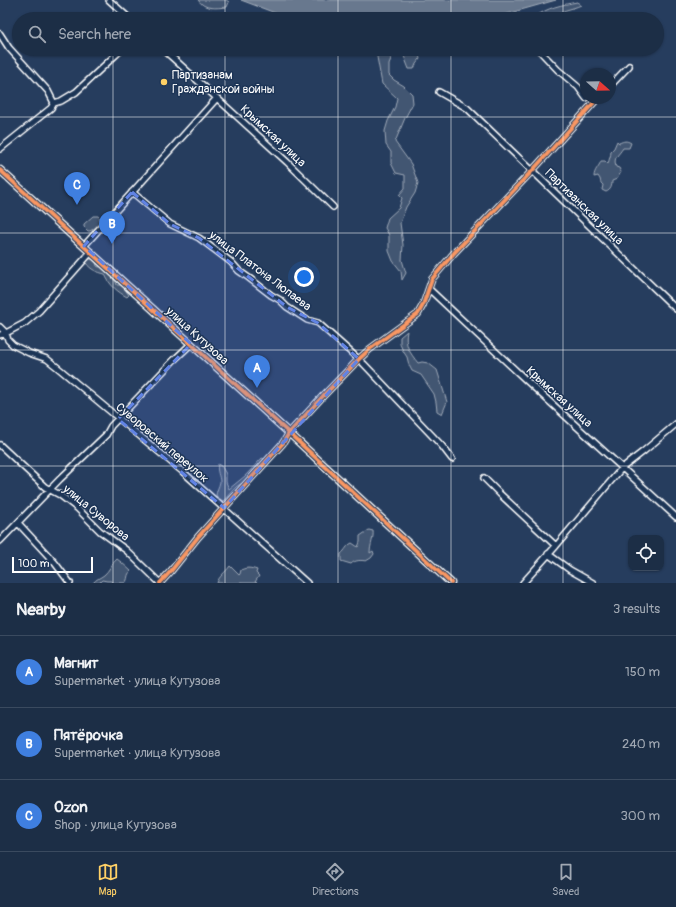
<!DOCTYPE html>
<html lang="en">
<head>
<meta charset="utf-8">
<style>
	:root { --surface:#1c2e46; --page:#25364d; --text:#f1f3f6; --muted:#a0a8b3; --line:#3a4a5f; --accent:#ffd166 }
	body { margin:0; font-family:Pangolin,sans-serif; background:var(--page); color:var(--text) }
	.controls { position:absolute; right:12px; bottom:12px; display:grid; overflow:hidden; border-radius:8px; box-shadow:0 1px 3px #0004 }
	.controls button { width:36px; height:36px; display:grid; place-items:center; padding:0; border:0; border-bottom:1px solid var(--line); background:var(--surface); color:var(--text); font:20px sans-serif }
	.compass { position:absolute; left:580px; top:68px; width:36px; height:36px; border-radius:50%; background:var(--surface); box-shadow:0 1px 3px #0004; rotate:110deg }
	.scale { position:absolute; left:12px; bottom:10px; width:81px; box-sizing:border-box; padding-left:4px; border:2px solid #fff; border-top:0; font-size:11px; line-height:14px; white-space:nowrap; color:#fff; -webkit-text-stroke:3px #1d3557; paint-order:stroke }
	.you { position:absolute; left:304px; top:277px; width:14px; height:14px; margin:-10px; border:3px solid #fff; border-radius:50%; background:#1a73e8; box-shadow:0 0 0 6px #1a73e833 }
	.badge { display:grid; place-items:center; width:26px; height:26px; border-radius:50%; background:var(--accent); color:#fff; font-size:13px; font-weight:700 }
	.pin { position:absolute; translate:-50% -33px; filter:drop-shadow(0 1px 2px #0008) }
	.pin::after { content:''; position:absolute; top:21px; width:14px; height:12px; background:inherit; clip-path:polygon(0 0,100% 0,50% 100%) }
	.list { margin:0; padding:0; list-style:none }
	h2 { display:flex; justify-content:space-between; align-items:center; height:52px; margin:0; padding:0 16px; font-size:17px }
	h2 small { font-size:13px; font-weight:400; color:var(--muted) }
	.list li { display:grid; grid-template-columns:26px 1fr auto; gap:12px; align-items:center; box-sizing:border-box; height:72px; padding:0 16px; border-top:1px solid var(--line) }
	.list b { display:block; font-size:15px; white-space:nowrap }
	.list p { margin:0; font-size:13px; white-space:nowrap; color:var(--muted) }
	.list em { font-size:13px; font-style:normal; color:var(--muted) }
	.icon { flex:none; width:22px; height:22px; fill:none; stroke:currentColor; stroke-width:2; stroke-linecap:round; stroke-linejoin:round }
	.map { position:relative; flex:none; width:676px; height:583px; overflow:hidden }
	.search { position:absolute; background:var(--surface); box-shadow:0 1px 3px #0004; left:12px; right:12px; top:12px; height:44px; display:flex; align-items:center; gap:10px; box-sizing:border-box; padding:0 14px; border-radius:22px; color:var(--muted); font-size:15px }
	.sheet { height:268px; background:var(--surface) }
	nav { display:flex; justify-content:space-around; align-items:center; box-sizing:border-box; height:56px; border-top:1px solid var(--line); background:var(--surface); font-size:11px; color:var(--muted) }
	nav a { display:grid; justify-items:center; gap:2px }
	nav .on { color:var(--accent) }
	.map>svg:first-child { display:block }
	.green { fill:#425672; stroke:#a0aab8 }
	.water { fill:#67788e; stroke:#a4aebb }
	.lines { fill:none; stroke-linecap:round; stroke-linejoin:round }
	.minor-casing { stroke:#fff; stroke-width:8 }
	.tertiary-casing { stroke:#fff; stroke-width:9 }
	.minor { stroke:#1d3557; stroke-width:5 }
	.tertiary { stroke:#1d3557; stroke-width:6 }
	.cycleway-casing { stroke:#1d3557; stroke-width:6 }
	.cycleway { stroke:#f99763; stroke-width:4 }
	.marked { fill:#6183e4; fill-opacity:0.2; stroke:#6183e4; stroke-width:3; stroke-dasharray:8 5; stroke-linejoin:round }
	.grid { fill:none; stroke:#fff; stroke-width:1; stroke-opacity:0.55 }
	.poi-dot { fill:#ffd166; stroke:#1d3557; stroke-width:1.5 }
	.labels { text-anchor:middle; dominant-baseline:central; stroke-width:3; stroke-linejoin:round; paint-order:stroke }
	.poi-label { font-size:12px; fill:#fff; stroke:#1d3557; text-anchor:start }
	.street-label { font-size:12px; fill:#fff; stroke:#1d3557 }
</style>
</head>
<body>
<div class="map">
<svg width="676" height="583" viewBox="0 0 676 583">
	<rect width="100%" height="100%" fill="#263d5e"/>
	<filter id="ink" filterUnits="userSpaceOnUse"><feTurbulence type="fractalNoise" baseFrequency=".025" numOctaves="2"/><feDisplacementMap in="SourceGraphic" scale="8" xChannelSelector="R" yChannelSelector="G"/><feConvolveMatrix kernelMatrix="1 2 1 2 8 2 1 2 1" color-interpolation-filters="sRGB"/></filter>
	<g filter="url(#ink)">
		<!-- green -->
		<path class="green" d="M198,0h28l3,2 -2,5c-11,1 -22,3 -29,-7z
			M577,2l4,3c-8,4 -23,6 -28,11v3h-31v-2l12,1c13,-11 28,-13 43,-16z
			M378,49h17l-2,2 -4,14v10l5,5 10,6 8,8 1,9 -8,15 -10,24 16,22 7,19 -3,10 -9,14 -6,16 3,22 -1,15 4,13 -4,7 -1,-9 -8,-10 -4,-10v-16l-4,-7 3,-10 11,-10 3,-10 -3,-3 6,-7v-13l-9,-2 -5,-10v-11l-5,-7 -1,-14 3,-10 7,-14 2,-9 -15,-14 -5,-27z
			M413,50l5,1 2,8 -4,5 -2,5h-5l-5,-13 2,-5z
			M617,141l2,2c5,-2 7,-3 12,0l-2,5h-6c-5,8 -10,9 -7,19l3,1 2,4 -4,7 -5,2c0,5 -1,9 -6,11l-4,-2 1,-5 -2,-2 -1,-4 -2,-3 -4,1c0,-7 5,-10 7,-16h4l3,3c1,-5 3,-8 3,-13l3,-3z
			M93,216h5l2,2c0,7 -5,10 -10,13h-2l-4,-4v-3z
			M88,259h4l4,3 1,4 2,1 3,-1c6,4 13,13 15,19h5l7,10 -2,2c-9,-5 -18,-12 -22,-23 -8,-2 -14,-4 -19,-11z
			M407,331c-3,14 3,22 11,32l4,-1 6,1 9,7 10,32 -5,12 -5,-3 -1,-9 -2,-8 -11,-16 -2,-3 -9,-4 -3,-6 -2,-8 -4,-6 -3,-7v-7z
			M262,458l3,1 -20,22 -9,6 -13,14 -7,-5c0,-5 3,-9 4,-14 0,-6 -4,-11 -2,-18l4,3 4,7v8l3,7 16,-13z
			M369,530l4,1c1,7 -3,14 -3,22l3,-2 1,3 -3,4 -5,3c-5,-1 -11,-1 -15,3l-10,-3v-7c5,-4 5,-8 11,-11l6,4 2,-5v-6z
			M117,559l4,3 10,9c-5,4 -2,8 -6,12h-13l-1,-2h-4l-5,-1 -3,3h-6c3,-4 7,-5 11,-8 5,-4 8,-12 13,-16z
			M230,566l9,9 1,-1 1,-4c6,-3 10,-2 16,0l-1,3 3,3 -4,6 2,1h-40c2,-7 9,-11 13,-17z"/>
		<!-- water -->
		<path class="water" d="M241,0h315l-53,15 -24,4h-188z"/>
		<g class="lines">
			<defs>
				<path id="minor" d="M109,0l21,19
					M0,34l9,14 39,43 6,12
					M163,49l124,113 46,45
					M538,49l20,21 20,17 8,11
					M610,86l19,-20
					M439,92l28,16 209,201
					M0,149l51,-41 3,-5 7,-2 15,-9 46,-43
					M132,192l38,32 29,14 32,24 8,9 10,7 22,17 9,5 7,7 20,13 11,3 46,41 78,82 10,13
					M84,246l133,-148
					M429,289l98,92 149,136
					M0,327l6,6 2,7 5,5 16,8 18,6 10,8 125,104 125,112
					M0,335l6,-2 19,-10 14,-12 52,-59
					M0,445l45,42 15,8 17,13 23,23 26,19 34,33
					M484,478l16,16 56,52
					M18,523l37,40 15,20
					M0,541l60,-62 46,-44 5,-9 63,-66 17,-16
					M548,554l22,16 23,13
					M160,583l11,-12 27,-34 85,-94 6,-10 34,-37 36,-37 11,-10 48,-35 5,-9 9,-26 22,-26 78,-82 66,-73
					M523,583l33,-37 66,-78 22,-17 32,-27"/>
				<path id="tertiary" d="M0,170l289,263 162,150"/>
			</defs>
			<!-- minor casing -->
			<use href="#minor" class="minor-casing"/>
			<!-- tertiary casing -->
			<use href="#tertiary" class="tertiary-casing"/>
			<!-- minor -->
			<use href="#minor" class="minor"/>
			<!-- tertiary -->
			<use href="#tertiary" class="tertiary"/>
			<defs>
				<path id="cycleway" d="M0,170l289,263 162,150
					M160,583l11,-12 27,-34 85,-94 6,-10 34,-37 36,-37 11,-10 48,-35 5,-9 9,-26 22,-26 78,-82 66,-73"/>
			</defs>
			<!-- cycleway casing -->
			<use href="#cycleway" class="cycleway-casing"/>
			<!-- cycleway -->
			<use href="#cycleway" class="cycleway"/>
		</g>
	</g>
	<!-- marked area -->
	<path class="marked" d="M132,192l38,32 29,14 88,69 31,16 41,36 -135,149 -106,-89 73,-75 -107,-98z"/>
	<!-- grid -->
	<path class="grid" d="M113,0v19M225,0v19M338,0v19M451,0v19M563,0v19M113,49v534M225,49v534M338,49v534M451,49v534M563,49v534M0,117h676M0,233h676M0,350h676M0,466h676"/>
	<!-- markers -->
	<circle class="poi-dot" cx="164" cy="82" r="4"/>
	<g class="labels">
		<!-- poi labels -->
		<g class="poi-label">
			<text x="172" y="75">Партизанам<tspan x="172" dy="14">Гражданской войны</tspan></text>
		</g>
		<!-- street labels -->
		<g class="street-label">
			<text transform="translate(273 136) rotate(43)">Крымская улица</text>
			<text transform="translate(584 207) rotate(44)">Партизанская улица</text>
			<text transform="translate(260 271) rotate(37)">улица Платона Люпаева</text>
			<text transform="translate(197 336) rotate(42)">улица Кутузова</text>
			<text transform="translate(559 397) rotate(42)">Крымская улица</text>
			<text transform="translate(162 443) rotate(40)">Суворовский переулок</text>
			<text transform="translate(96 513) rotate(39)">улица Суворова</text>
		</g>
	</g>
</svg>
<div class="controls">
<button><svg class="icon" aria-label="locate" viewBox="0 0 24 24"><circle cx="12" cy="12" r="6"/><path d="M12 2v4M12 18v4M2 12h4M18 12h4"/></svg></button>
</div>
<svg class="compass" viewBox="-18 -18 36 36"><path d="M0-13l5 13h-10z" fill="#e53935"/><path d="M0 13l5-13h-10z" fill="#a0a8b3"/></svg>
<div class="scale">100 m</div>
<div class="you"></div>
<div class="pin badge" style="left:257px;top:388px;background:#3f7fe0">A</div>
<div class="pin badge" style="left:112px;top:244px;background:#3f7fe0">B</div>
<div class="pin badge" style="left:77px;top:205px;background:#3f7fe0">C</div>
<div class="search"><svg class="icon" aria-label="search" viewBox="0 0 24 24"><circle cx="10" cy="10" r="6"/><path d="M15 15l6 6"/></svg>Search here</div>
</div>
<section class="sheet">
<h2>Nearby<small>3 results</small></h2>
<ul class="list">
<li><span class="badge" style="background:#3f7fe0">A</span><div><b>Магнит</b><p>Supermarket · улица Кутузова</p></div><em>150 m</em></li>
<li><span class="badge" style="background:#3f7fe0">B</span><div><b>Пятёрочка</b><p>Supermarket · улица Кутузова</p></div><em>240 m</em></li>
<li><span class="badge" style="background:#3f7fe0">C</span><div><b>Ozon</b><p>Shop · улица Кутузова</p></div><em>300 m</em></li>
</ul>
</section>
<nav>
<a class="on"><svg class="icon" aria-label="map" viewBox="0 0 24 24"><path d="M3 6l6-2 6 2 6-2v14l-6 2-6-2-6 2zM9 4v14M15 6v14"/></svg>Map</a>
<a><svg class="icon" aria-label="directions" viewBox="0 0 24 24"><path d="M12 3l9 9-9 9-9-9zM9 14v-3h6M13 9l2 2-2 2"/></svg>Directions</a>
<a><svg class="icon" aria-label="saved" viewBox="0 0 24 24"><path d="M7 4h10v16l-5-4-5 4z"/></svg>Saved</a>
</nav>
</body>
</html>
